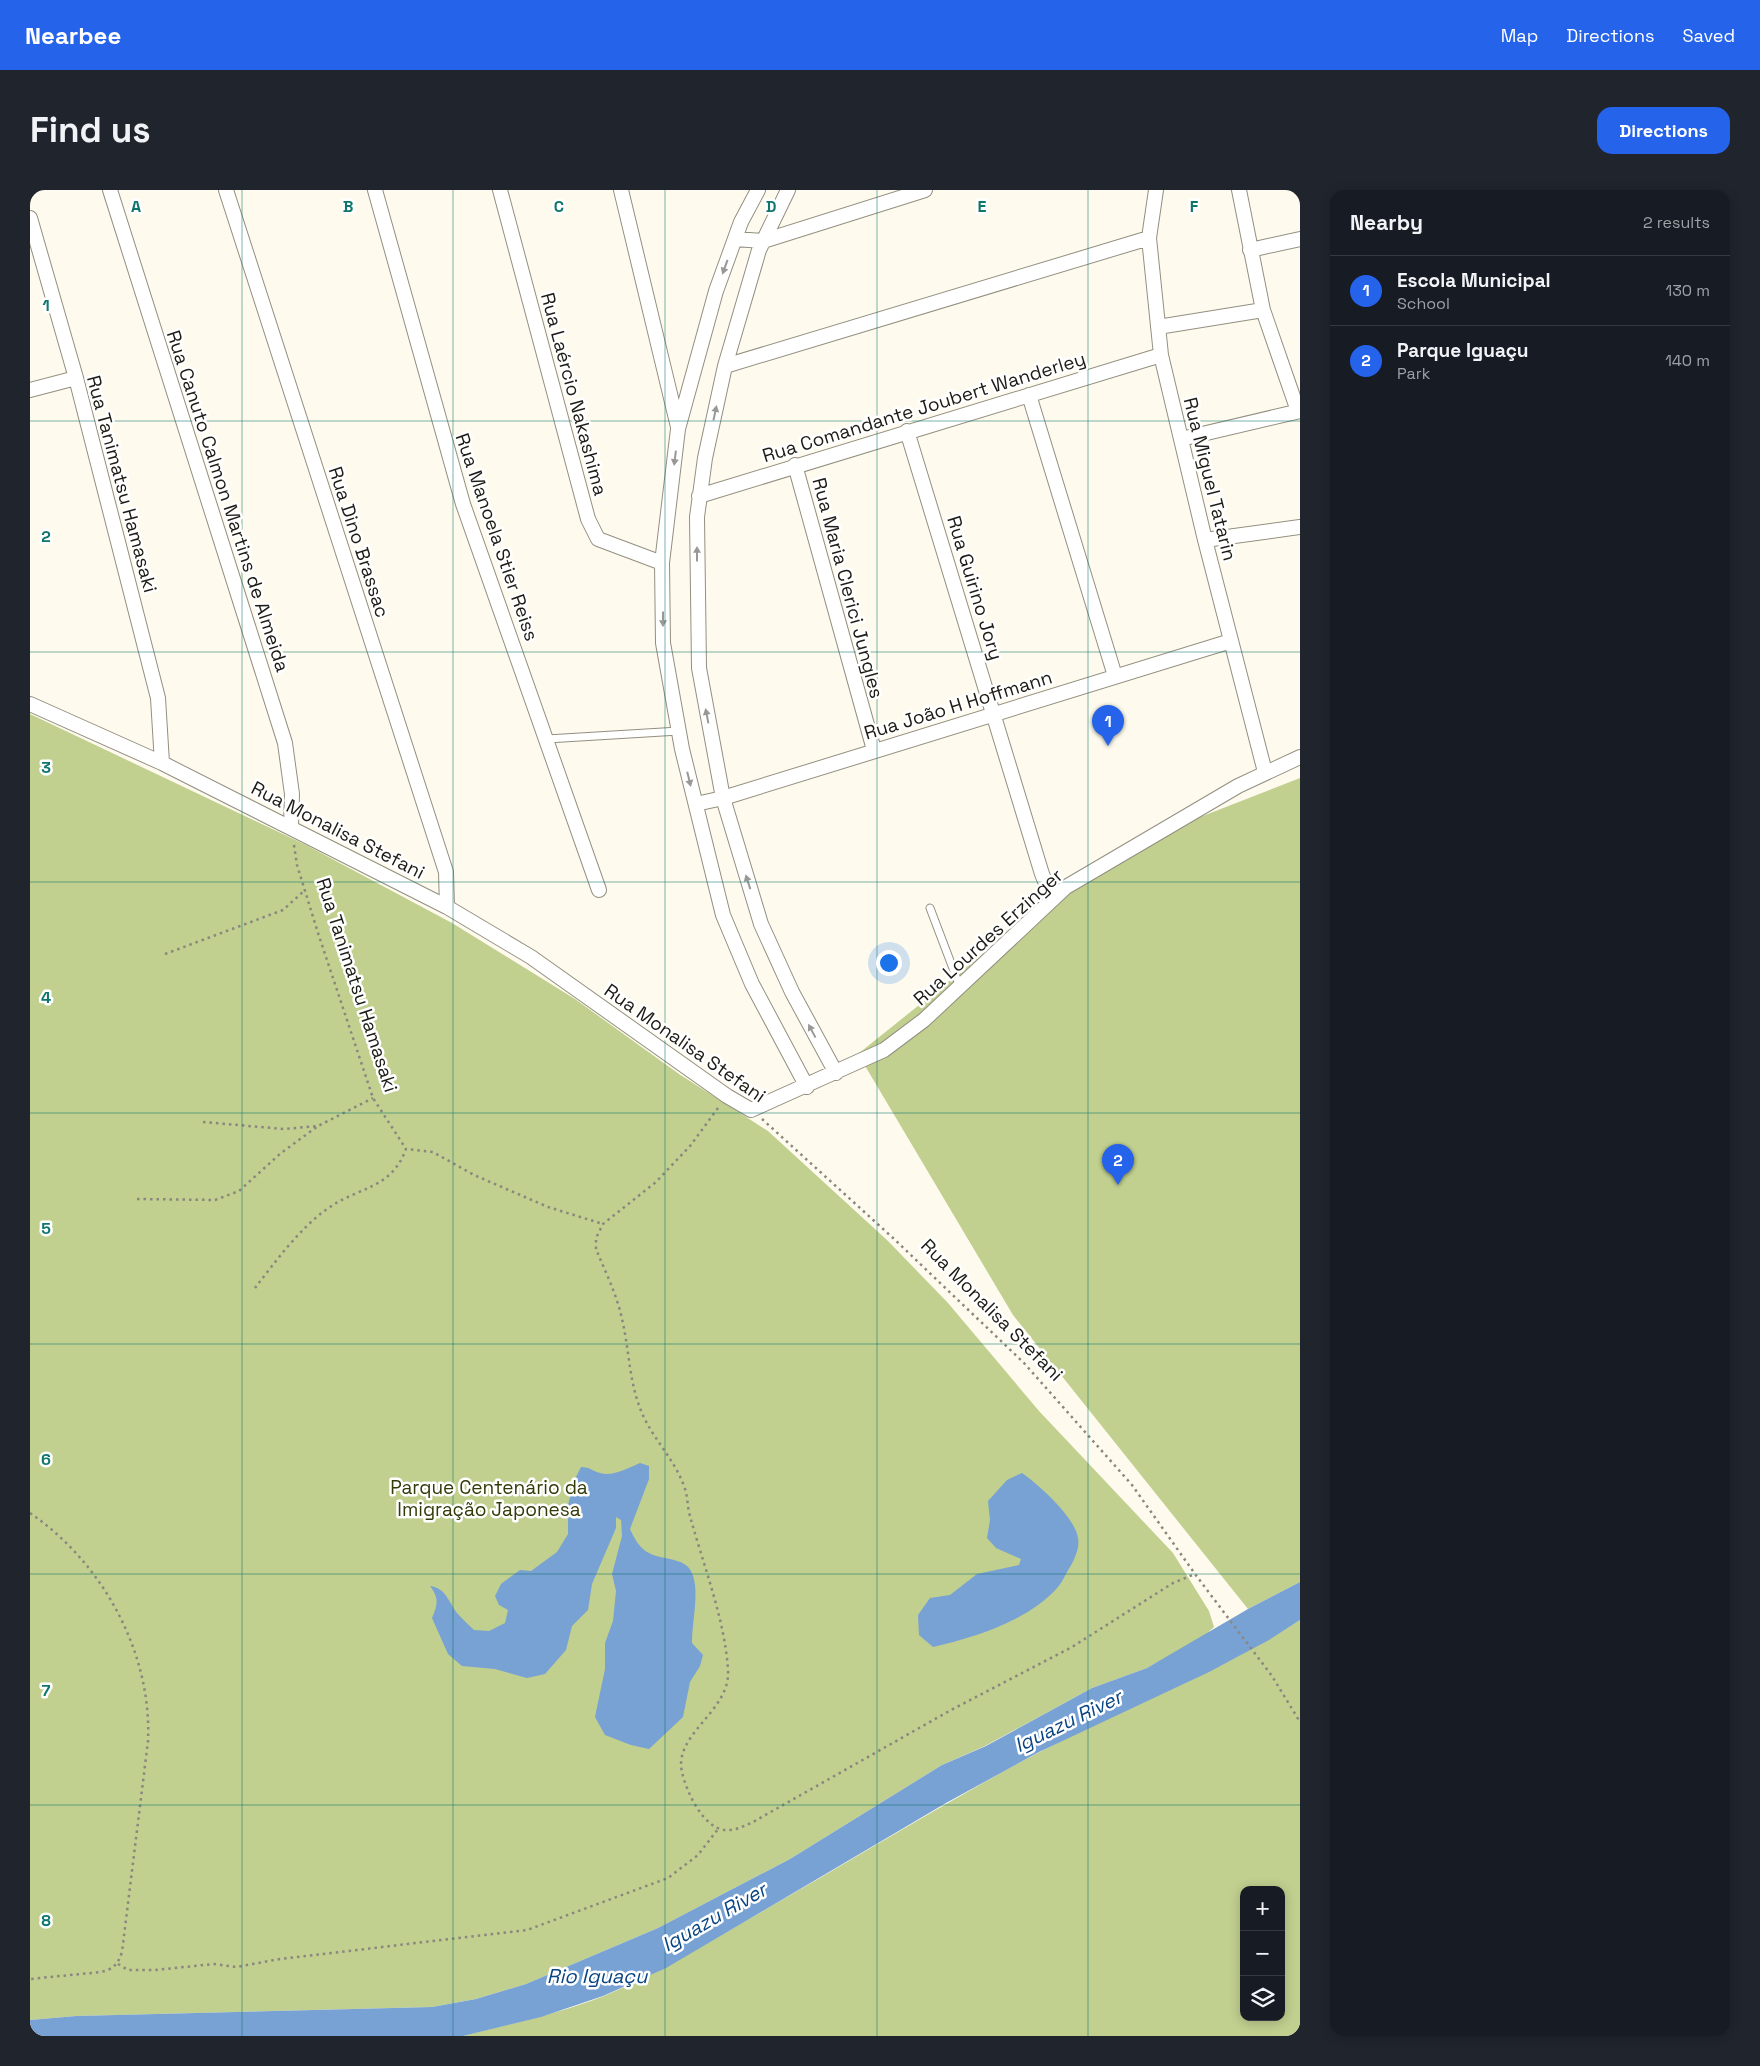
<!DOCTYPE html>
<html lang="en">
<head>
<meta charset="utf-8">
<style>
	:root { --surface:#171b24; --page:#20242c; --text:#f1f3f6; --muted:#9ea1a6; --line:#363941; --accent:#2563eb }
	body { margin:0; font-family:"Space Grotesk",sans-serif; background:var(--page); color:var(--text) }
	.controls { position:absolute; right:15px; bottom:15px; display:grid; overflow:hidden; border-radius:10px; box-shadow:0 2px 12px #0003 }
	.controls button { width:45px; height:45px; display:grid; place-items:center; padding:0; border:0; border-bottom:1px solid var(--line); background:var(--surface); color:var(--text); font:25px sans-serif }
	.you { position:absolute; left:858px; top:772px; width:18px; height:18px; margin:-12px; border:4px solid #fff; border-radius:50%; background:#1a73e8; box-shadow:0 0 0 8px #1a73e833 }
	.badge { display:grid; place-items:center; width:32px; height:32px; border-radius:50%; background:var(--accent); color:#fff; font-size:16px; font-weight:700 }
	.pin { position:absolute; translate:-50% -41px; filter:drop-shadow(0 1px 2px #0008) }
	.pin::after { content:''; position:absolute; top:26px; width:18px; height:15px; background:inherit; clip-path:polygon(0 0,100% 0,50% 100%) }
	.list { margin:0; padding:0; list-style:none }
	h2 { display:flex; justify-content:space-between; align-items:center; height:65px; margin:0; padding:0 20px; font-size:21px }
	h2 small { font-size:16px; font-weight:400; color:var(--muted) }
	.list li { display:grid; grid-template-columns:32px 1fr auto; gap:15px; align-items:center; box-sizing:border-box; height:70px; padding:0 20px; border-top:1px solid var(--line) }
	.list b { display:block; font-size:19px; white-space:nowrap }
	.list p { margin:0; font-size:16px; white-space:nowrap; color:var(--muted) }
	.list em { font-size:16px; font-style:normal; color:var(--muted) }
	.icon { flex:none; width:28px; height:28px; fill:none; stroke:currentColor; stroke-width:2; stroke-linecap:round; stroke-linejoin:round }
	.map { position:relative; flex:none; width:1270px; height:1846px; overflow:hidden; border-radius:15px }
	header { display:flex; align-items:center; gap:30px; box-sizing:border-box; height:70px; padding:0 25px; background:var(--accent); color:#fff }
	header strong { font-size:24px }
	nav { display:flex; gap:28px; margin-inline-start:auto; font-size:18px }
	.intro { display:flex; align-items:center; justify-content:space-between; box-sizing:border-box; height:120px; padding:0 30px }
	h1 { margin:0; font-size:35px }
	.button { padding:12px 22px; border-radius:15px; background:var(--accent); color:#fff; font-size:18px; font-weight:700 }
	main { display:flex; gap:30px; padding:0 30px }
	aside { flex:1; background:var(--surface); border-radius:15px; box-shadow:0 2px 12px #0003 }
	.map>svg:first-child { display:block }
	.green { fill:#c1cf8f; fill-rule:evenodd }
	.water { fill:#78a1d4 }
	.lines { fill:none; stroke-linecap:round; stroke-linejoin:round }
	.service-casing { stroke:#938f80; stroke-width:9 }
	.minor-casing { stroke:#938f80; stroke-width:16 }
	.path { stroke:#8a877e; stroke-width:2.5; stroke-dasharray:2.5 4; stroke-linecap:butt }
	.service { stroke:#fff; stroke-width:7 }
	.minor { stroke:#fff; stroke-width:14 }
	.oneway { fill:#999896 }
	.grid { fill:none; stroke:#0f766e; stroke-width:1; stroke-opacity:0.55 }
	.labels { text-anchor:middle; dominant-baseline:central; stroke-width:5; stroke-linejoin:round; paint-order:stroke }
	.street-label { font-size:19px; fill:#1d1b15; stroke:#fff }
	.park-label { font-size:19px; fill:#333b08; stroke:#fff }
	.water-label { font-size:20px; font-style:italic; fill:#094582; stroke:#fff }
	.grid-label { font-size:16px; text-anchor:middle; font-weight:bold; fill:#0f766e; stroke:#fff; stroke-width:5; stroke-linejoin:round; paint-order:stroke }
</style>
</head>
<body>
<header>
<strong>Nearbee</strong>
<nav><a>Map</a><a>Directions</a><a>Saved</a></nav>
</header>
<div class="intro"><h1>Find us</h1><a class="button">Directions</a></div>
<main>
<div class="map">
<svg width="1270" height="1846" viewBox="0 0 1270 1846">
	<rect width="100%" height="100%" fill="#fefbee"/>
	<!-- green -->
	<path class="green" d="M0,524l276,131 146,78 123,76 104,75 89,57 120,110 60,62 91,108 134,142 36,58 5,16 -11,10 -56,31 -55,20 -107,58 -43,19 -152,94 -132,69 -132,56 -50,15 -44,8 -356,9 -46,4z
		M1270,588v804l-52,27 -235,-294 -155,-261 187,-150 122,-74z
		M1270,1430v416h-837c47,-12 95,-22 141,-40 51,-21 97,-50 145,-77 89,-51 176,-104 266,-154 93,-51 195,-87 285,-145zM1214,1700h37v127h-37z"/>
	<!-- water -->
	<path class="water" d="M610,1273l9,3v13l-19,50c4,9 10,20 19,24 19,10 43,1 46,32 2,19 -3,39 -3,58l11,12 -3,11 -10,16 -7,35 -34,32 -18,-4 -26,-10 -10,-18 10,-48v-26l8,-22 3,-30 -4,-17 10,-38 -1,-16 -5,-3v11l-24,56 -4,26 -16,16 -6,24 -21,24 -18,4 -32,-9 -33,-3 -14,-12 -16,-36c6,-14 7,-20 -2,-32 16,2 18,15 27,27 5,6 11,11 17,17l15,1 16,-8 3,-13 -9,-5 -4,-9 6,-12 19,-14 11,1 26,-19 11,-18v-29l6,-24 7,-14c9,0 11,4 19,6 13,4 28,-5 40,-10z
		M992,1283c17,12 53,44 56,65 2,10 -4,22 -8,29 -4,6 -7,14 -12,20 -30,34 -82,50 -125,60l-14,-12 -1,-20 12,-17 20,-3 27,-21 42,-9 2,-6 -25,-11 -9,-10 3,-18 -2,-19 19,-21z
		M1270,1392v38l-31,20 -60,32 -170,80 -93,51 -280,165 -63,28 -62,21 -78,19h-433v-16l46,-4 356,-9 44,-8 50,-15 132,-56 132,-69 152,-94 44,-19 106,-58 55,-20 101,-59z"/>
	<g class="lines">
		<defs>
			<path id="service" d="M517,549l132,-8
				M900,718l30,79"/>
			<path id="minor" d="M80,0l175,553 7,51 -1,32
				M196,0l220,682 1,35
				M345,0l88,314 136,386
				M470,0l88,329 10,20 64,24
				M591,0l57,237
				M728,0l-17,32 -25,69 -38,138 -16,134 1,80 19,106 41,166 29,69 55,103
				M758,0l-29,60 -34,116 -20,92 -8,59 2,151 24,130 38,126 31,68 44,81
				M1126,0l-7,48 12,117 44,185 60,232
				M1209,0l24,120 35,101
				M0,28l46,160 82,320 4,65
				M705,49l28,2 162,-51
				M1220,60l50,-11
				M1128,137l105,-17
				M695,176l424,-128
				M0,200l46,-12
				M999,205l86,281
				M877,241l135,443 10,24
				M1151,249l119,-28
				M765,275l79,285
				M669,306l462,-141
				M1175,350l95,-13
				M0,514l132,59 285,144 84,50 196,139 24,14 133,-60 40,-30 142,-133 172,-101 62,-29
				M666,614l27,-6 508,-157"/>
		</defs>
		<!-- service casing -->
		<use href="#service" class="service-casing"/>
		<!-- minor casing -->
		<use href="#minor" class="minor-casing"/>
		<!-- path -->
		<path class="path" d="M264,655l3,20 21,68 55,165 33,51
			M135,764l118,-44 22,-20
			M688,918l-28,38 -34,36 -53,42 -7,14v11c9,22 21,46 26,70 7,29 7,61 18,89 10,28 34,50 44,78 4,10 3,20 6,30 13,48 35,104 38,154 3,41 -55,64 -46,102 4,19 21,56 43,58 10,1 19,-4 28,-8l198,-112 121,-63 101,-64 22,-9
			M732,929l131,119 131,125 108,122 63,89 77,102 28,46
			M173,932l81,7 34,-3 55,-28
			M107,1009l78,1 24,-9 42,-38 37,-27
			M225,1098c20,-26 45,-60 72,-79 32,-23 64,-19 79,-60l27,3 41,23 74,32 55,17
			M0,1323c73,50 122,140 118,228l-26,211c-4,12 -8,17 -21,20l-71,7
			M88,1774l10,6h27l59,-6 22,3 44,-8 247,-29 141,-52 30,-23 20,-26"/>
		<!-- service -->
		<use href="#service" class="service"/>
		<!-- minor -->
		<use href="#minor" class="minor"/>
	</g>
	<!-- one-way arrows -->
	<defs><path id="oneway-solid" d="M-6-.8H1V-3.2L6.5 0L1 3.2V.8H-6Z" transform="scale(1.25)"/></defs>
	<g class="oneway">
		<use href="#oneway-solid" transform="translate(695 77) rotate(110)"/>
		<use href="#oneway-solid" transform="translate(685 223) rotate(-78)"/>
		<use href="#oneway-solid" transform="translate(645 268) rotate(97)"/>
		<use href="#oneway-solid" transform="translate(667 364) rotate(-90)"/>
		<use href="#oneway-solid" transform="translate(633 429) rotate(90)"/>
		<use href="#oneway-solid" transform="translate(677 526) rotate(-101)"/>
		<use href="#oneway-solid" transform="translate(659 589) rotate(76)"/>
		<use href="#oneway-solid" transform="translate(718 692) rotate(-108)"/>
		<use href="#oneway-solid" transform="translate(782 841) rotate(-118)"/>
	</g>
	<!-- grid -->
	<path class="grid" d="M212,0v1846M423,0v1846M635,0v1846M847,0v1846M1058,0v1846M0,231h1270M0,462h1270M0,692h1270M0,923h1270M0,1154h1270M0,1384h1270M0,1615h1270"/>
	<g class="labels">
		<!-- street labels -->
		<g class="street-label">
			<text transform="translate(544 204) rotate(75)">Rua Laércio Nakashima</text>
			<text transform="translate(894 217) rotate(-17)">Rua Comandante Joubert Wanderley</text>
			<text transform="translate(1180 289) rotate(76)">Rua Miguel Tatarin</text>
			<text transform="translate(92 294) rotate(75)">Rua Tanimatsu Hamasaki</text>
			<text transform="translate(198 311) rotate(72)">Rua Canuto Calmon Martins de Almeida</text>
			<text transform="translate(467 347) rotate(71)">Rua Manoela Stier Reiss</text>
			<text transform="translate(329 352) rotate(72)">Rua Dino Brassac</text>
			<text transform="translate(818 398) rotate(75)">Rua Maria Clerici Jungles</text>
			<text transform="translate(945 398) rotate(73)">Rua Guirino Jory</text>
			<text transform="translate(928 515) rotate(-17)">Rua João H Hoffmann</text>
			<text transform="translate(308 640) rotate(27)">Rua Monalisa Stefani</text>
			<text transform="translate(958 747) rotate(-42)">Rua Lourdes Erzinger</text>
			<text transform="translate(327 795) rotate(72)">Rua Tanimatsu Hamasaki</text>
			<text transform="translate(655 853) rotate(35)">Rua Monalisa Stefani</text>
			<text transform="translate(962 1120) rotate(45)">Rua Monalisa Stefani</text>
		</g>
		<!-- park labels -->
		<g class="park-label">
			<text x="459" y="1297">Parque Centenário da<tspan x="459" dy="22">Imigração Japonesa</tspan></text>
		</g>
		<!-- water labels -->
		<g class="water-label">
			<text transform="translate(1038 1531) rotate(-26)">Iguazu River</text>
			<text transform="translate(684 1727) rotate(-30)">Iguazu River</text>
			<text x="567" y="1786">Rio Iguaçu</text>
		</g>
	</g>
	<g class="grid-label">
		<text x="106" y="22">A</text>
		<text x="318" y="22">B</text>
		<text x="529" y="22">C</text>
		<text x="741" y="22">D</text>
		<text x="952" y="22">E</text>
		<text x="1164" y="22">F</text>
		<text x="16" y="121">1</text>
		<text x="16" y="352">2</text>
		<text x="16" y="583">3</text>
		<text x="16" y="813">4</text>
		<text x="16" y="1044">5</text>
		<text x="16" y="1275">6</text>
		<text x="16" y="1506">7</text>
		<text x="16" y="1736">8</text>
	</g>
</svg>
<div class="controls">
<button>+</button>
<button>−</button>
<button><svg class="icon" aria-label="layers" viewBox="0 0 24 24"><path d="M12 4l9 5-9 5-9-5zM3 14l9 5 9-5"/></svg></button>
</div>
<div class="you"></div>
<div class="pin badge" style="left:1078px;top:556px">1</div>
<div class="pin badge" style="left:1088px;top:995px">2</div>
</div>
<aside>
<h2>Nearby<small>2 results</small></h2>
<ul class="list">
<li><span class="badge">1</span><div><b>Escola Municipal</b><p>School</p></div><em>130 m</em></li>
<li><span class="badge">2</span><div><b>Parque Iguaçu</b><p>Park</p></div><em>140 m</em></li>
</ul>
</aside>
</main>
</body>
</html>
